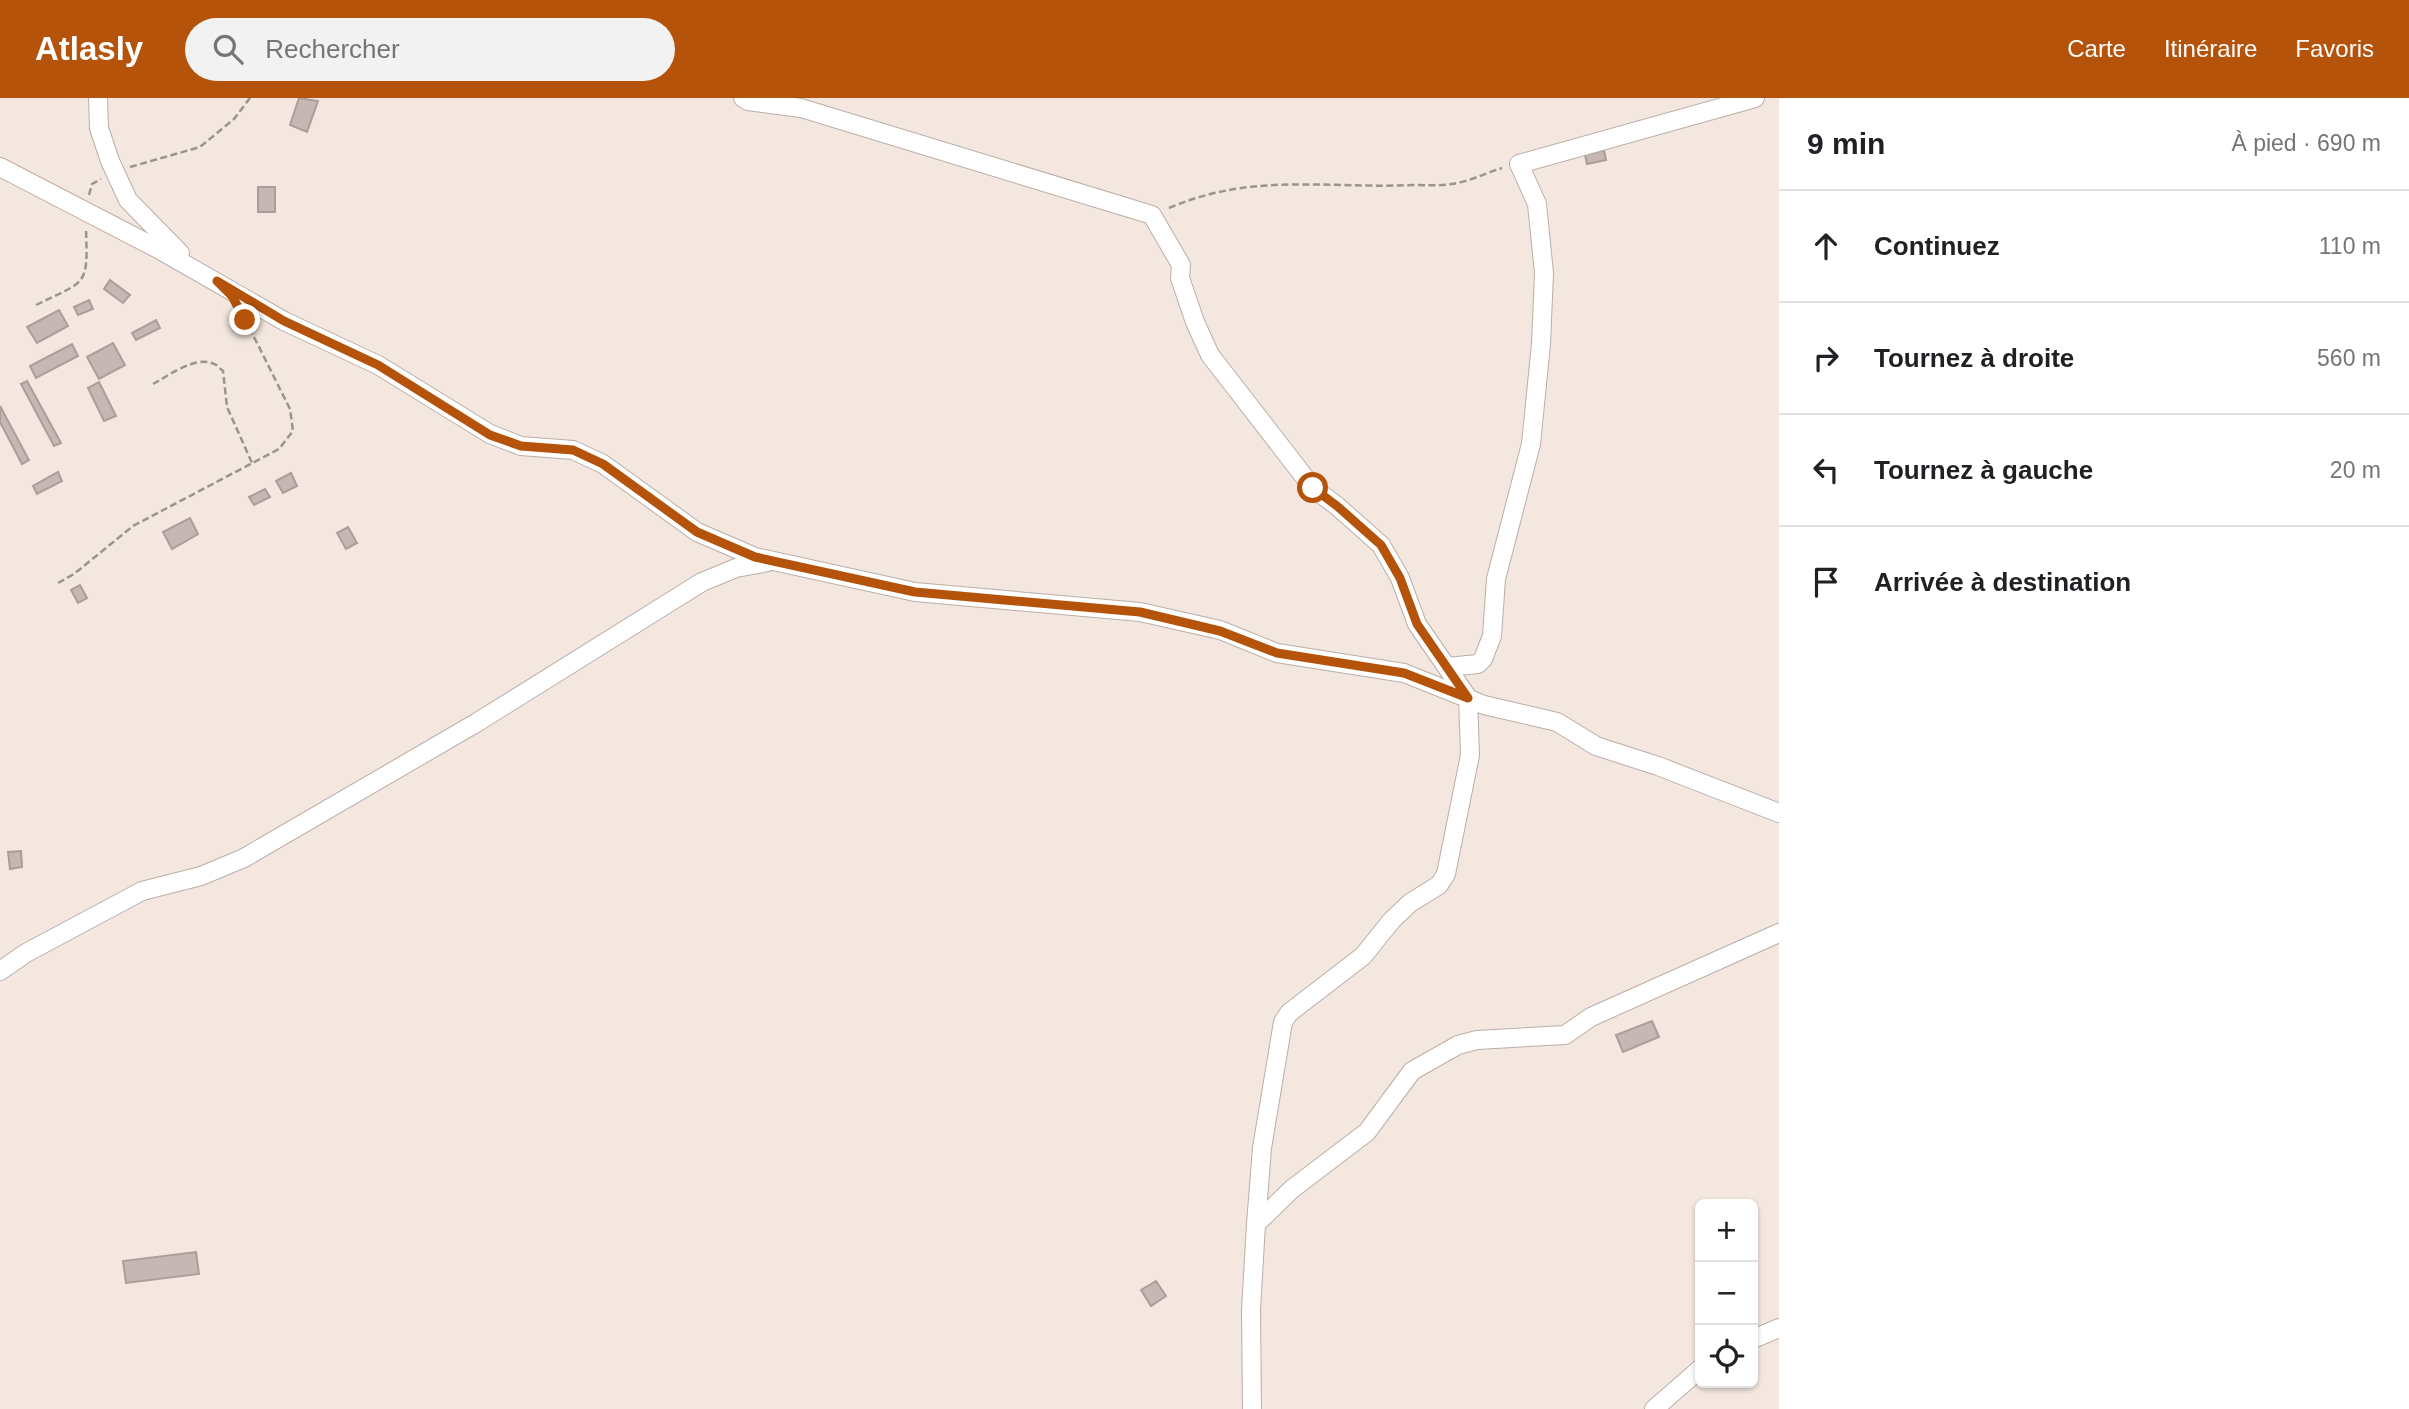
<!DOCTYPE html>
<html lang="fr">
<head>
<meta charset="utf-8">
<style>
	:root { --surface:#fff; --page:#f2f2f2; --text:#202124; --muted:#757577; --line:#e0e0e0; --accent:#b45309 }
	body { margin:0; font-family:Arial,sans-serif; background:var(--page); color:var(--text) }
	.controls { position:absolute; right:21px; bottom:21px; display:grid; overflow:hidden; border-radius:10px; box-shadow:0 2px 5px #0004 }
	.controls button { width:63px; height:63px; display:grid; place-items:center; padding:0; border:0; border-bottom:2px solid var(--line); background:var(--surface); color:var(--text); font:35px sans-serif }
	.stop { position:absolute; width:21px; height:21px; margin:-16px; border:5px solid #b45309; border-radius:50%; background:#fff }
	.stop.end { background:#b45309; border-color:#fff; box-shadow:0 2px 7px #0008 }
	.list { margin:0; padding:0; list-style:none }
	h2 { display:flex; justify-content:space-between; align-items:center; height:91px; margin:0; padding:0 28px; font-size:30px }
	h2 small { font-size:23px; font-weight:400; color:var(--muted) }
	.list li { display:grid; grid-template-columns:46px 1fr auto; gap:21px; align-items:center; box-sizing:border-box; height:112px; padding:0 28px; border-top:2px solid var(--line) }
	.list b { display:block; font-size:26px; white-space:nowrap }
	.list em { font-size:23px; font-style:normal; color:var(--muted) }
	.icon { flex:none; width:38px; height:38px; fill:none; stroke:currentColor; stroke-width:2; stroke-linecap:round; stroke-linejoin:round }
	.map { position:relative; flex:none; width:1779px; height:1311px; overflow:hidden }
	header { display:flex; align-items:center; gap:42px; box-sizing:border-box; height:98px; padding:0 35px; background:var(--accent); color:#fff }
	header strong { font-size:33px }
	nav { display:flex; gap:38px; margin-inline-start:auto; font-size:24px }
	.search { width:490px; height:63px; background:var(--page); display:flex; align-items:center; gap:18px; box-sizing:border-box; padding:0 24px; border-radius:38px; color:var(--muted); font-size:26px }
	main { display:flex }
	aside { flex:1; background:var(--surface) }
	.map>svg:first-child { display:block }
	.building { fill:#c6b7b4; stroke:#ac9d9a; stroke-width:2 }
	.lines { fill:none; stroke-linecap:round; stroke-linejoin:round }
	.street-casing { stroke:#bbaea7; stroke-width:20 }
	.path { stroke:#9c938d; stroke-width:2.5; stroke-dasharray:7 3.5; stroke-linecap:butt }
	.street { stroke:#fff; stroke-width:18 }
	.route { stroke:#b45309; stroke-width:9 }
</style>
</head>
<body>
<header>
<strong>Atlasly</strong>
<div class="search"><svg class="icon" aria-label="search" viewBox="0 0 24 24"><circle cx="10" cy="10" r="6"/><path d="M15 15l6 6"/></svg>Rechercher</div>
<nav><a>Carte</a><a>Itinéraire</a><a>Favoris</a></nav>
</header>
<main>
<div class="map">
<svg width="1779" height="1311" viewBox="0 0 1779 1311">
	<rect width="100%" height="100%" fill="#f4e7df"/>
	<!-- building -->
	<path class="building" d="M299,0l19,3 -11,31 -17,-7z
		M1604,52l2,10 -19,4 -2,-9z
		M258,89h17v25h-17z
		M110,182l20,15 -7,8 -19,-14z
		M89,202l4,9 -15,6 -4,-8z
		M59,212l9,16 -31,17 -10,-16z
		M156,222l4,8 -24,12 -4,-7z
		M113,245l12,22 -26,14 -12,-22z
		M72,246l6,12 -42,22 -6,-12z
		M27,283l34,62 -7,3 -33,-62z
		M99,284l17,34 -12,5 -16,-33z
		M0,308l29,54 -7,4 -22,-42z
		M58,374l4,9 -25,13 -4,-8z
		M291,375l6,13 -14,7 -7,-12z
		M265,391l5,8 -16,8 -5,-8z
		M190,420l8,16 -26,15 -9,-17z
		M348,429l9,16 -11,6 -9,-16z
		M80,487l7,13 -9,5 -7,-13z
		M21,753l1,16 -12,2 -2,-17z
		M1652,923l7,16 -36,15 -7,-17z
		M196,1154l3,22 -73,9 -3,-22z
		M1156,1183l10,15 -15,10 -10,-16z"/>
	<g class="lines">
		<defs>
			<path id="street" d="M98,0l1,30 11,33 18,39 52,53
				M743,0l5,3 53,7 351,107 29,50 -1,13 15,44 15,33 103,133 24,18 44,39 19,33 17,46 51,74 2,57 -24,119 -7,11 -29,18 -18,17 -29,36 -74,57 -6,9 -21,126 -6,76
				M0,69l160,83 124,71 94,44 112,69 31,12 52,4 30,14 94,68 58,25 160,35 225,20 80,18 57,23 127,20 80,32 73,17 39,24 62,20 121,47
				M1447,569l31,-3 5,-5 9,-23 4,-57 35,-135 10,-100 3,-71 -7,-69 -18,-40 236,-66
				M0,873l26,-18 116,-62 59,-15 43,-18 232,-135 226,-141 34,-14 32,-6
				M1753,1241l26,-11
				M1252,1311l-1,-99 5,-86 36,-35 75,-57 45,-61 46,-26 19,-5 88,-5 26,-18 188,-84
				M1654,1311l46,-40"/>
		</defs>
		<!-- street casing -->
		<use href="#street" class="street-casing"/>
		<!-- path -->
		<path class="path" d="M130,69l70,-20 34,-28 16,-21
			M89,97l3,-11 9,-5
			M1169,110c84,-36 157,-19 244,-23 13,0 26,1 38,-1 17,-2 35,-11 51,-16
			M36,207c51,-25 52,-18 50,-76
			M153,286c15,-8 43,-29 61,-20 4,1 6,5 9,7l4,36 25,56
			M58,485l16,-9 59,-48 146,-77 14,-18 -3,-22 -46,-92"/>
		<!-- street -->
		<use href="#street" class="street"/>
	</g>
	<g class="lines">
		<!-- route -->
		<path class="route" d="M245,222l-13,-24 -15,-15 67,40 94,44 112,70 31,11 52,4 30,14 94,68 58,25 160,35 225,20 80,19 57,22 127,20 64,25 -51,-74 -17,-46 -19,-33 -44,-39 -24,-18"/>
	</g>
</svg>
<div class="controls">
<button>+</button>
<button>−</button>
<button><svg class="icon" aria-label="locate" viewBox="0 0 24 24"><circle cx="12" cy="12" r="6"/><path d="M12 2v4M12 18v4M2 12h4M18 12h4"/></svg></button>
</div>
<div class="stop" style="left:1313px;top:390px"></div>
<div class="stop end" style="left:245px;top:222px"></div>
</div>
<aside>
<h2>9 min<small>À pied · 690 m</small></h2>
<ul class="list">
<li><svg class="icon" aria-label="ahead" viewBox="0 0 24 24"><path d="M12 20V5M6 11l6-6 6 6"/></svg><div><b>Continuez</b></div><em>110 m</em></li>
<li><svg class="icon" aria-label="right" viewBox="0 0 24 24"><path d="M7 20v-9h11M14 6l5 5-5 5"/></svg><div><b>Tournez à droite</b></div><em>560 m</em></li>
<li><svg class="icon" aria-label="left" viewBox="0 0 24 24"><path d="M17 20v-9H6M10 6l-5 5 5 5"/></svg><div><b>Tournez à gauche</b></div><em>20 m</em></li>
<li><svg class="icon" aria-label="arrive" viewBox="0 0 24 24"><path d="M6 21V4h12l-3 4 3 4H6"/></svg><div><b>Arrivée à destination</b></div></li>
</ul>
</aside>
</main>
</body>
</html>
